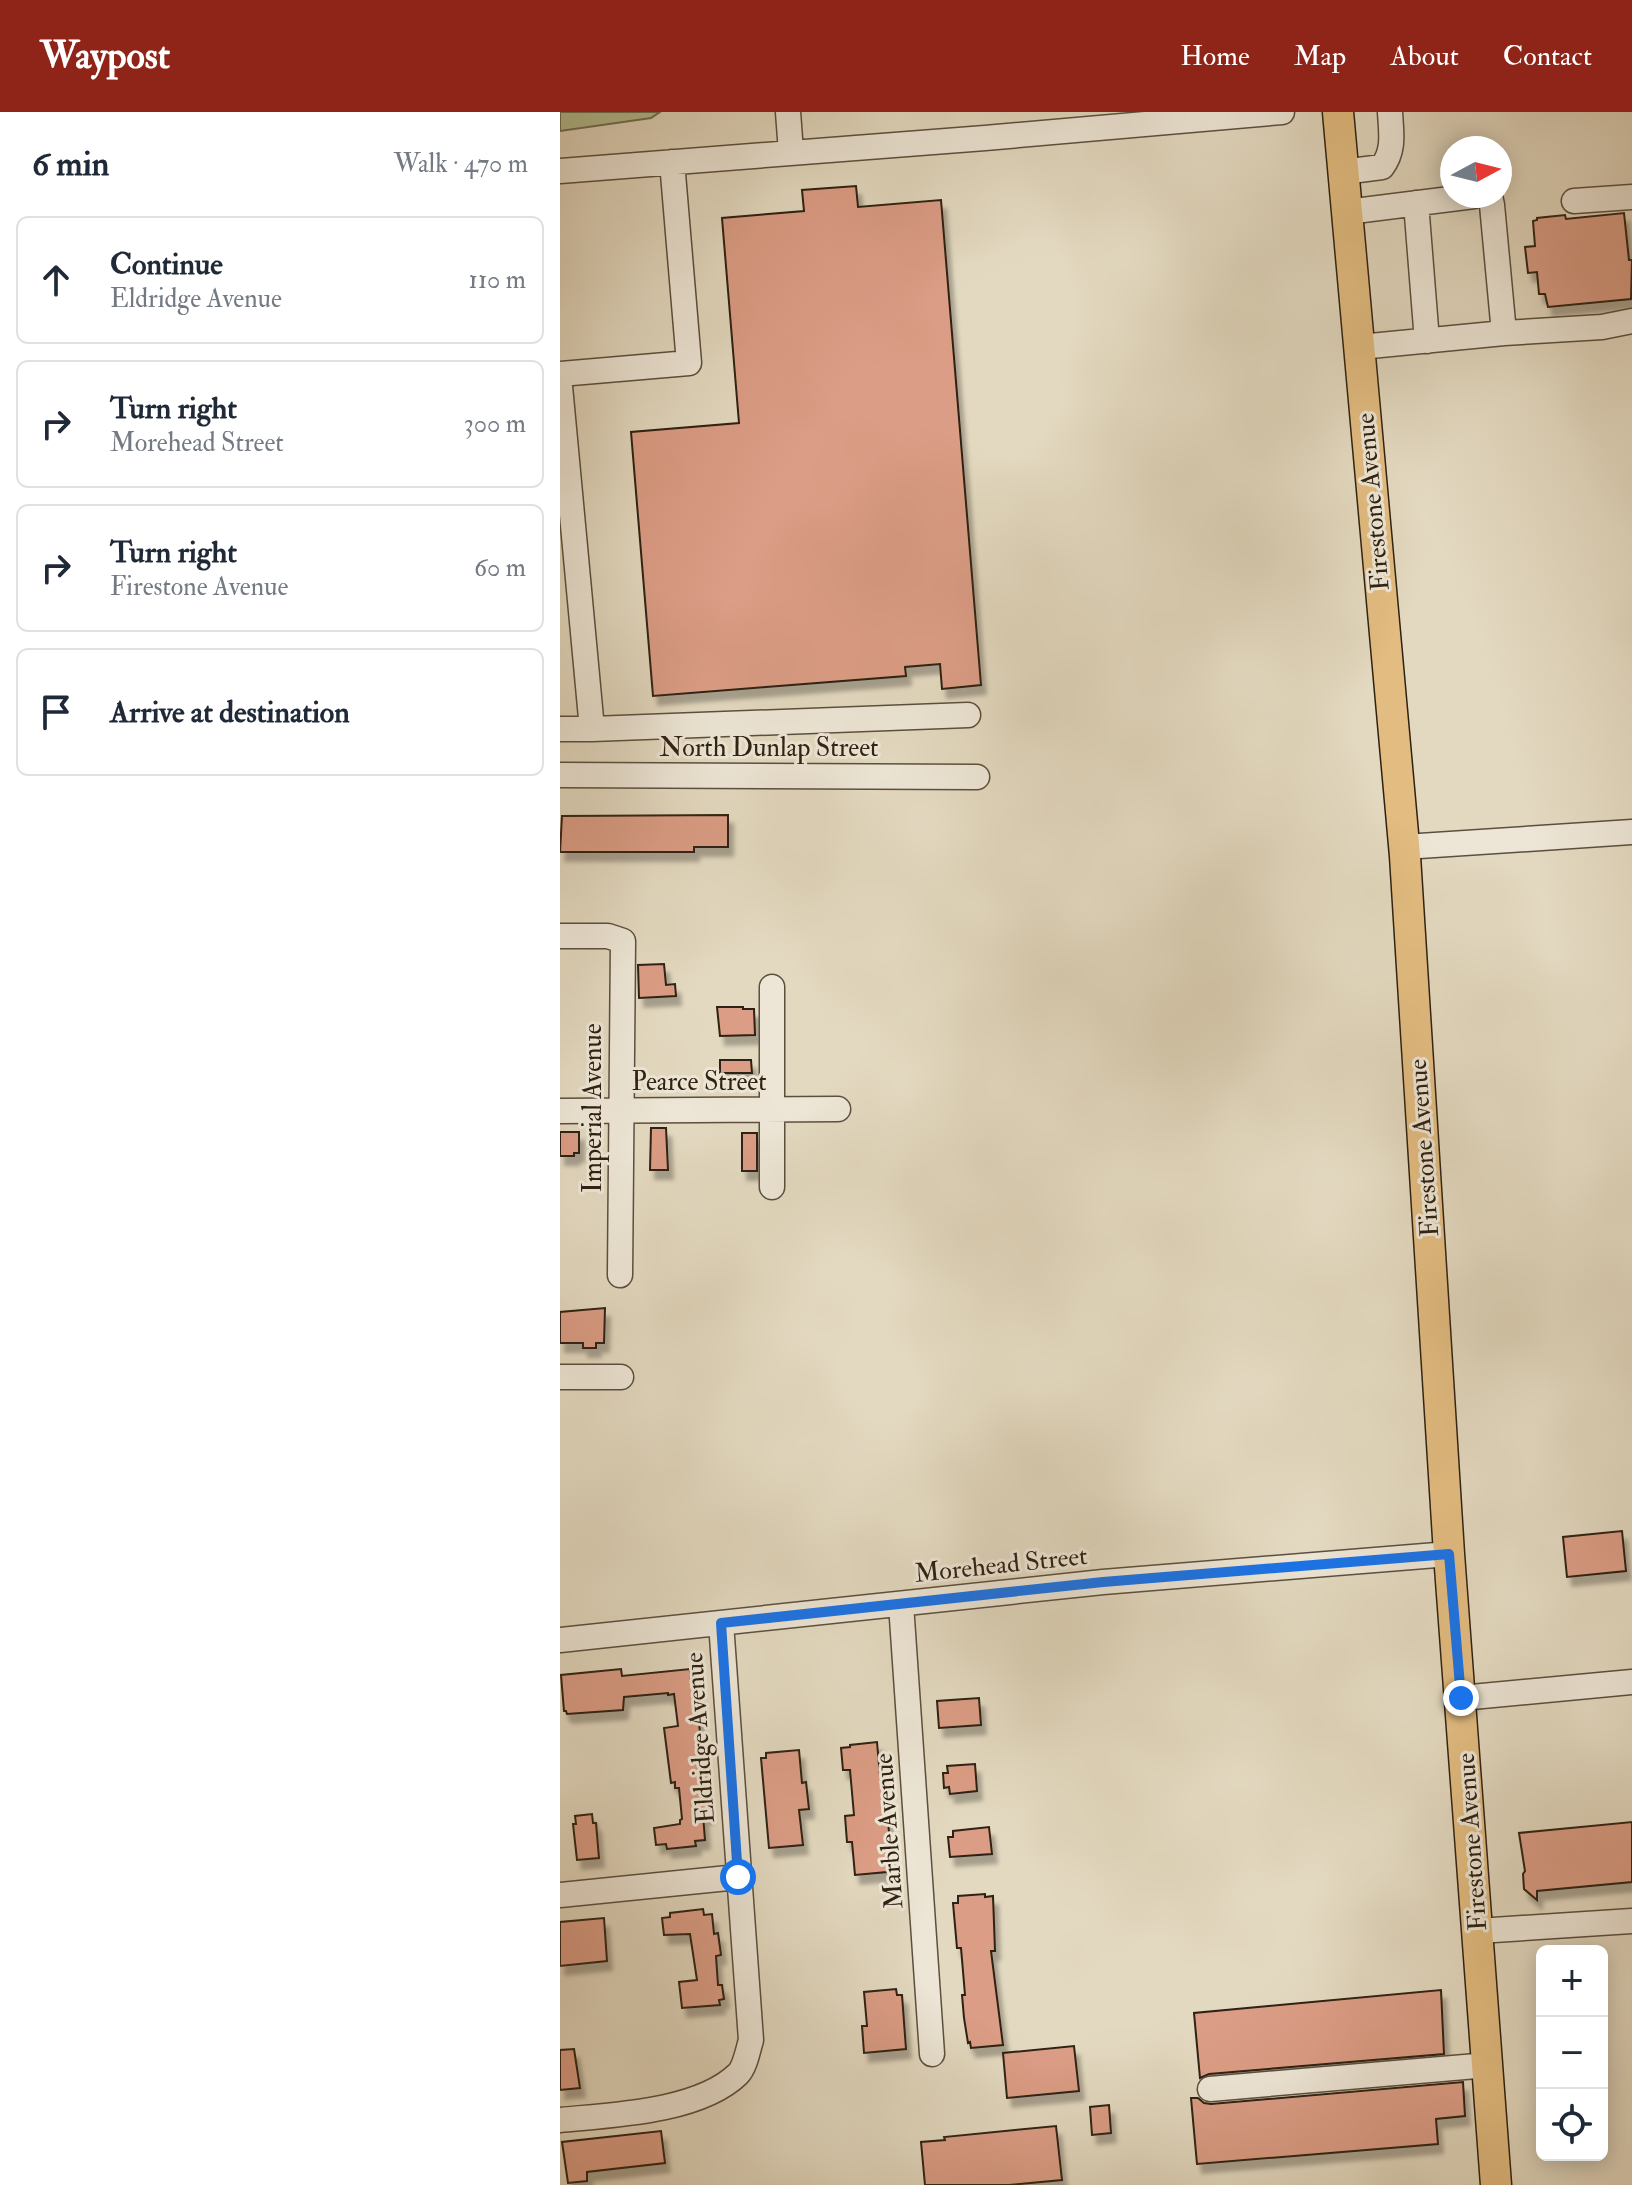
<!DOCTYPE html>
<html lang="en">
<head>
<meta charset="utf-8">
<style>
	:root { --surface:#fff; --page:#f6f6f7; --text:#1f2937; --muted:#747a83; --line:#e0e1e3; --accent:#8f2418 }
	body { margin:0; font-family:"IM FELL Double Pica",serif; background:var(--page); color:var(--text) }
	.controls { position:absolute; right:24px; bottom:24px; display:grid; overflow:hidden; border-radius:12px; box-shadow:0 4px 20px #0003 }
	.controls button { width:72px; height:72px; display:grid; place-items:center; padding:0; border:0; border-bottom:2px solid var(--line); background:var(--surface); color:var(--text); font:40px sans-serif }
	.compass { position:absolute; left:880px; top:24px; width:72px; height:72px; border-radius:50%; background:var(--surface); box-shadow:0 4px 20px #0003; rotate:83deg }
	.stop { position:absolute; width:24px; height:24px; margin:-18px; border:6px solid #1a73e8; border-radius:50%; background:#fff }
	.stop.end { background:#1a73e8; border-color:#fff; box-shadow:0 2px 8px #0008 }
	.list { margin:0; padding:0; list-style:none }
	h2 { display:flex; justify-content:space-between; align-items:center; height:104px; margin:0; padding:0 32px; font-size:34px }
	h2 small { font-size:26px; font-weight:400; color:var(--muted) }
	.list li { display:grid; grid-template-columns:52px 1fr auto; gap:24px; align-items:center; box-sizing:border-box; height:128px; margin:0 16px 16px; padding:0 16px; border:2px solid var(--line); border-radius:12px }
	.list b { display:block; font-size:30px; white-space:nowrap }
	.list p { margin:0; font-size:26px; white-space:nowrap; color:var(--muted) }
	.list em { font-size:26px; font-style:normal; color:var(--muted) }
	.icon { flex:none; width:44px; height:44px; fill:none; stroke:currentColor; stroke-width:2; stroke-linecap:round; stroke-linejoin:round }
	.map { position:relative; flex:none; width:1072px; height:2073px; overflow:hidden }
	header { display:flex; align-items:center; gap:48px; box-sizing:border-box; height:112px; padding:0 40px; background:var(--accent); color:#fff }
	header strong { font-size:38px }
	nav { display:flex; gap:44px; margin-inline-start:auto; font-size:28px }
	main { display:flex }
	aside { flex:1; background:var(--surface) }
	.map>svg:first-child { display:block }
	.green { fill:#b3bf93; stroke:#717052; stroke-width:2 }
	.building { fill:#db9d85; stroke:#2f2112; stroke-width:2; filter:url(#shadow) }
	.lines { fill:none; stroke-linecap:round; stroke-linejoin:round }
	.minor-casing { stroke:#5c4f3e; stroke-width:27 }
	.major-casing { stroke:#2f2112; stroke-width:33 }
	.minor { stroke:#ede6d6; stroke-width:24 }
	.major { stroke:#e2bc80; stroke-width:30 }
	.route { stroke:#1a73e8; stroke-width:10 }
	.labels { text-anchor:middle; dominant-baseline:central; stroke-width:6; stroke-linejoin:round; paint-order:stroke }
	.street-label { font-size:26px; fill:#2f2112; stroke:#ede6d6 }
</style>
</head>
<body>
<header>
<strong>Waypost</strong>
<nav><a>Home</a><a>Map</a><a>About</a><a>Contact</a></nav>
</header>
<main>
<aside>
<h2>6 min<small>Walk · 470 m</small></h2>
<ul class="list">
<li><svg class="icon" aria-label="ahead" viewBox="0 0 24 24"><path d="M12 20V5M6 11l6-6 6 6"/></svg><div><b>Continue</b><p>Eldridge Avenue</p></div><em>110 m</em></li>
<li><svg class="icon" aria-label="right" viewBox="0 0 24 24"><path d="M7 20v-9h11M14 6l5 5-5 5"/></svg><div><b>Turn right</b><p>Morehead Street</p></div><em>300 m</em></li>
<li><svg class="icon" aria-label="right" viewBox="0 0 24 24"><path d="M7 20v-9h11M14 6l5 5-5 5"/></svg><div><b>Turn right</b><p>Firestone Avenue</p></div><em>60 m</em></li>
<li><svg class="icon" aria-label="arrive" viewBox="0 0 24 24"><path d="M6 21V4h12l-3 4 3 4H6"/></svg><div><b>Arrive at destination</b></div></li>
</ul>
</aside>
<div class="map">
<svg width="1072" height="2073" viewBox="0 0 1072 2073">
	<defs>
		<filter id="shadow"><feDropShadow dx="5" dy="9" stdDeviation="2" flood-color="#0004"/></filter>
	</defs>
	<rect width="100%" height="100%" fill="#e3d9c0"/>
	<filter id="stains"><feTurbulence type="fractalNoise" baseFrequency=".0025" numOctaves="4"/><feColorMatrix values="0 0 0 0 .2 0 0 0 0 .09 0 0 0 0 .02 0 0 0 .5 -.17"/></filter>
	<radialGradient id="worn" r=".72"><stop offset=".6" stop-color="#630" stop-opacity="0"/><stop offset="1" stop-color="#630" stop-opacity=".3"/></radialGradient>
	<!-- green -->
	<path class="green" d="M0,0h100l-9,6 -91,13z"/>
	<!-- building -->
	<path class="building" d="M296,74l2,21 83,-7 40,485 -39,4 -2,-25 -35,3 1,9 -253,20 -22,-264 108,-9 -17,-205 82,-7 -2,-21z
		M1064,101l5,47h3l-1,39 -83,8 -3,-13h-6l-2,-22 -9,1 -3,-26 10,-1 -2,-25 4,-1v-2l28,-3 1,4z
		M168,703v32h-34v5h-134l2,-36z
		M104,852l2,21 9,-1 1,12 -37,2 -1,-33z
		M157,895h26v2h11l1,26 -35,1z
		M160,948h31l1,13h-32z
		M91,1016h15l2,42h-18z
		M0,1020h19v21h-5v3h-14z
		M182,1021h15v38h-15z
		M45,1196l-1,35h-8v5h-13v-5h-23v-31z
		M1062,1419l4,40 -59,6 -4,-40z
		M61,1557l1,7 68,-7 1,11h4l9,95 -4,1 1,13 1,14h5l1,12h-5l2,25 -10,1 1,5 -29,3 -1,-5 -10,1 -2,-17 26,-4v-4l2,-1 -3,-31h-4v-6l-4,1 -7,-55 14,-2 -4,-32 -6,1v-2l-44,4 -1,13 -56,4 -1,-3h-2l-3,-36z
		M419,1586l2,27 -42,3 -2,-27z
		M317,1630l3,34h4l8,90 -5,1v5l-32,3 -3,-33h-5l-2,-26 9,-1 -4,-45h-7l-2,-22 9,-1v-2z
		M239,1638l3,33 4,-1 3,27 -10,1 4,35 -34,3 -8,-90h5v-5z
		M415,1652l2,27 -27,3 -1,-7 -5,1 -1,-15h5l-1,-7z
		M32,1702l1,9h3l3,35 -22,2 -4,-36h3l-1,-8z
		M1072,1710v60l-95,9v9l-13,-11 -1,-15 2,-3 -6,-38z
		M429,1715l3,27 -42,3 -2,-20h5v-6z
		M425,1782v3l8,-1 2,55h-4l12,94 -32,3 -1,-6 -2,1 -4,-25 -2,-23h3l-4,-47h-4l-4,-45h5v-7z
		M143,1797l1,6 8,-1 2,20 4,-1 3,22 -5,1 2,29h4l2,14 -5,1 1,5 -38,3 -3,-26 18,-2 -7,-46 -26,1 -2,-17 8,-1v-4z
		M44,1806l3,43 -47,5v-44z
		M336,1877l1,6h5l4,54 -42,4 -2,-27h5l-3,-34z
		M881,1878l3,64 -235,20 -9,4 -6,-65z
		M514,1934l5,45 -72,7 -4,-45z
		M14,1937l6,39 -20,2v-40z
		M903,1970l2,34 -29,3 2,25 -241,20 -6,-66h7l6,5 7,1z
		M549,1993l2,28 -19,2 -2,-28z
		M496,2014l6,54 -53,5h-84l-4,-43 24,-2 -1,-3z
		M101,2019l4,32 -78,9v9l-19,2 -6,-41z"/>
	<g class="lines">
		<defs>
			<path id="minor" d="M228,0l3,40
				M0,59l425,-33 297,-26
				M783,60l39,-5c13,-17 9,-35 8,-55
				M930,84l2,9 12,128
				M1014,89l58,-4
				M856,91l11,138
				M787,100l127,-16
				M800,235l144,-14 98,-6 30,-6
				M0,262l129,-11 -17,-201
				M0,274l32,343 376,-14
				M0,617h32
				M0,663l417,2
				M844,735l228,-15
				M0,824h48l15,5 -3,334
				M212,875v200
				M0,999l278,-2
				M0,1265h61
				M341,1492l31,450
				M0,1528l543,-58 346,-28
				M901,1586l171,-16
				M0,1783l178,-18
				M918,1819l154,-10
				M650,1977l278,-24
				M0,2008c52,-5 139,-8 178,-46 7,-7 10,-24 13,-34l-30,-417"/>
			<path id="major" d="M778,0l67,744 44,698 47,631"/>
		</defs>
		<!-- minor casing -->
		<use href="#minor" class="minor-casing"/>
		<!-- major casing -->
		<use href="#major" class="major-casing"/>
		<!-- minor -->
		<use href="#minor" class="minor"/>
		<!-- major -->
		<use href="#major" class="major"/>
	</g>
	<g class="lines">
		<!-- route -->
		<path class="route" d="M178,1765l-17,-254 382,-41 346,-28 12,144"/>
	</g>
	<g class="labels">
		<!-- street labels -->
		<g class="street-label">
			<text transform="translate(813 390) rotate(-95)">Firestone Avenue</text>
			<text x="209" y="636">North Dunlap Street</text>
			<text x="139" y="970">Pearce Street</text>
			<text transform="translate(33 996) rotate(-90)">Imperial Avenue</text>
			<text transform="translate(864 1036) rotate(-94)">Firestone Avenue</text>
			<text transform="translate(441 1453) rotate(-6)">Morehead Street</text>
			<text transform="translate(140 1626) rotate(-94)">Eldridge Avenue</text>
			<text transform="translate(329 1719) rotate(-94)">Marble Avenue</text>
			<text transform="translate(912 1730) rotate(-94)">Firestone Avenue</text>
		</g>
	</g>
	<rect width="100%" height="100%" filter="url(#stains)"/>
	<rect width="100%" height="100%" fill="url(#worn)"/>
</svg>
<div class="controls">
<button>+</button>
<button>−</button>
<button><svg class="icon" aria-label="locate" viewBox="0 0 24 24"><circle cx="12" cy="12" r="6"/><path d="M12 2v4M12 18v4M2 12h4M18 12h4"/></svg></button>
</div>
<svg class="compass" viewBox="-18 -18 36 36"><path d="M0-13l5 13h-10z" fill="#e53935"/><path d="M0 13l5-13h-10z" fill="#747a83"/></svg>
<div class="stop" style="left:178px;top:1765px"></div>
<div class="stop end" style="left:901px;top:1586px"></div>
</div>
</main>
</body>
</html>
